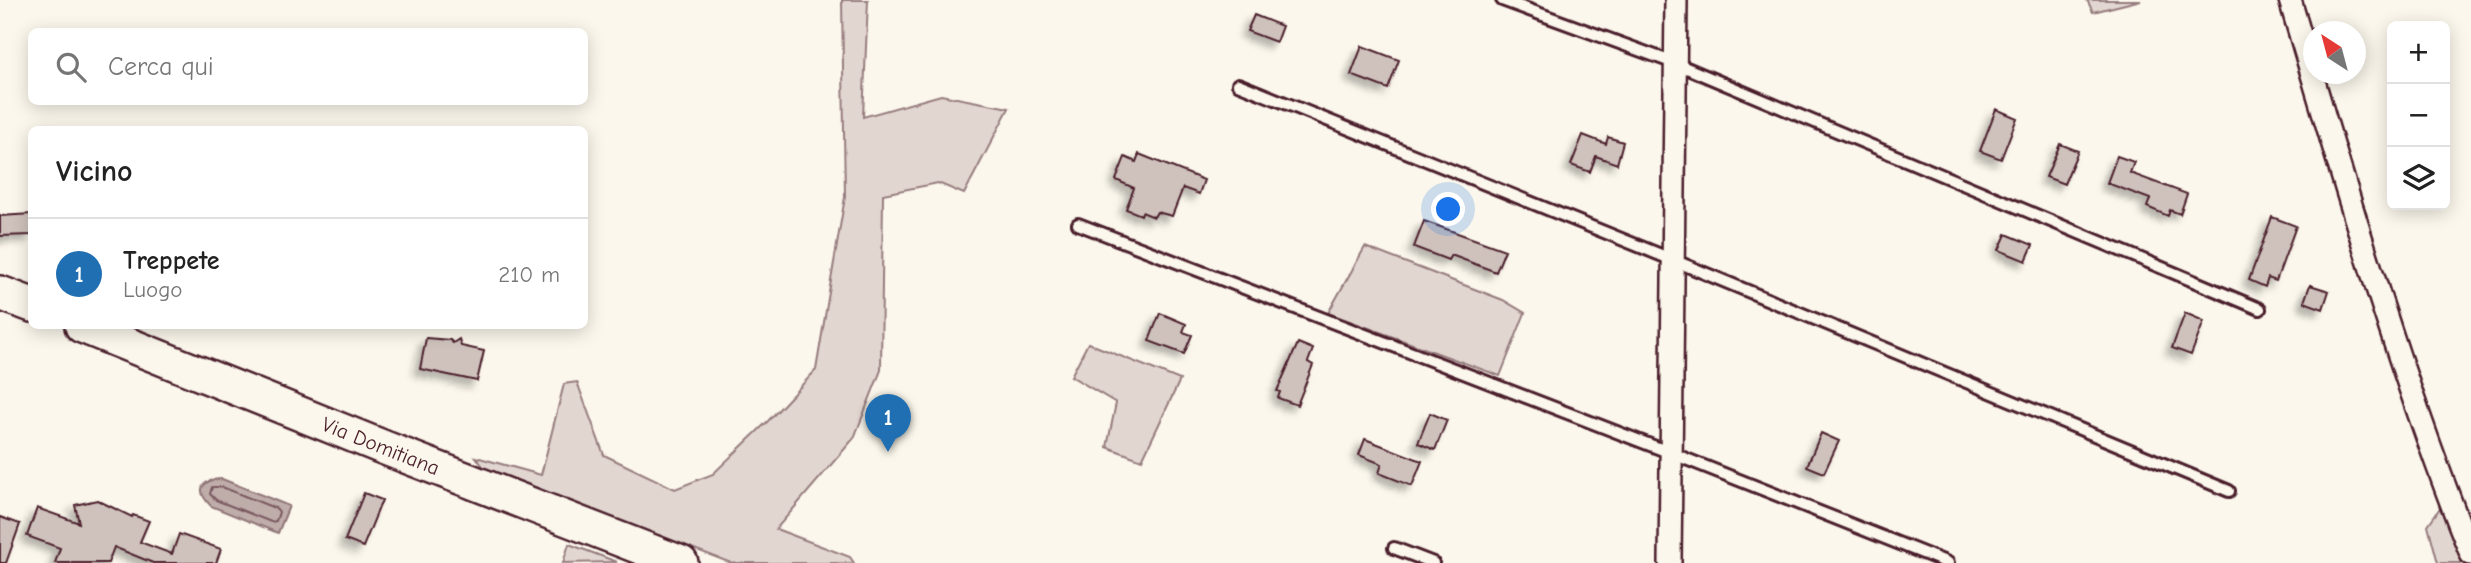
<!DOCTYPE html>
<html lang="it">
<head>
<meta charset="utf-8">
<style>
	:root { --surface:#fff; --page:#f6f6f6; --text:#222; --muted:#767676; --line:#e0e0e0; --accent:#1f6fb2 }
	body { margin:0; font-family:"Comic Neue",sans-serif; background:var(--page); color:var(--text) }
	.controls { position:absolute; right:21px; top:21px; display:grid; overflow:hidden; border-radius:10px; box-shadow:0 4px 18px #0003 }
	.controls button { width:63px; height:63px; display:grid; place-items:center; padding:0; border:0; border-bottom:2px solid var(--line); background:var(--surface); color:var(--text); font:35px sans-serif }
	.compass { position:absolute; left:2303px; top:21px; width:63px; height:63px; border-radius:50%; background:var(--surface); box-shadow:0 4px 18px #0003; rotate:324deg }
	.you { position:absolute; left:1449px; top:210px; width:24px; height:24px; margin:-18px; border:5px solid #fff; border-radius:50%; background:#1a73e8; box-shadow:0 0 0 10px #1a73e833 }
	.badge { display:grid; place-items:center; width:46px; height:46px; border-radius:50%; background:var(--accent); color:#fff; font-size:23px; font-weight:700 }
	.pin { position:absolute; translate:-50% -58px; filter:drop-shadow(0 2px 4px #0008) }
	.pin::after { content:''; position:absolute; top:37px; width:24px; height:21px; background:inherit; clip-path:polygon(0 0,100% 0,50% 100%) }
	.list { margin:0; padding:0; list-style:none }
	h2 { display:flex; justify-content:space-between; align-items:center; height:91px; margin:0; padding:0 28px; font-size:30px }
	h2 small { font-size:23px; font-weight:400; color:var(--muted) }
	.list li { display:grid; grid-template-columns:46px 1fr auto; gap:21px; align-items:center; box-sizing:border-box; height:112px; padding:0 28px; border-top:2px solid var(--line) }
	.list b { display:block; font-size:26px; white-space:nowrap }
	.list p { margin:0; font-size:23px; white-space:nowrap; color:var(--muted) }
	.list em { font-size:23px; font-style:normal; color:var(--muted) }
	.icon { flex:none; width:38px; height:38px; fill:none; stroke:currentColor; stroke-width:2; stroke-linecap:round; stroke-linejoin:round }
	.map { position:relative; flex:none; width:2471px; height:563px; overflow:hidden }
	.search { position:absolute; background:var(--surface); box-shadow:0 4px 18px #0003; left:28px; top:28px; width:560px; height:77px; display:flex; align-items:center; gap:18px; box-sizing:border-box; padding:0 24px; border-radius:10px; color:var(--muted); font-size:26px }
	.panel { position:absolute; background:var(--surface); box-shadow:0 4px 18px #0003; left:28px; top:126px; width:560px; height:203px; border-radius:10px }
	.map>svg:first-child { display:block }
	.green { fill:#e2d7d0; stroke:#967b7e; stroke-width:2 }
	.water { fill:#bfadaa; stroke:#907477; stroke-width:2 }
	.lines { fill:none; stroke-linecap:round; stroke-linejoin:round }
	.shore { stroke:#79585e; stroke-width:2 }
	.building { fill:#cfc2bc; stroke:#4a1f2b; stroke-width:2; filter:url(#shadow) }
	.lane-casing { stroke:#4a1f2b; stroke-width:16 }
	.street-casing { stroke:#4a1f2b; stroke-width:26 }
	.primary-casing { stroke:#4a1f2b; stroke-width:38 }
	.lane { stroke:#fbf7ec; stroke-width:10 }
	.street { stroke:#fbf7ec; stroke-width:21 }
	.primary { stroke:#fbf7ec; stroke-width:33 }
	.labels { text-anchor:middle; dominant-baseline:central; stroke-width:5; stroke-linejoin:round; paint-order:stroke }
	.street-label { font-size:21px; fill:#4a1f2b; stroke:#fbf7ec }
</style>
</head>
<body>
<div class="map">
<svg width="2471" height="563" viewBox="0 0 2471 563">
	<defs>
		<filter id="shadow"><feDropShadow dx="-6" dy="6" stdDeviation="3.5" flood-color="#0004"/></filter>
	</defs>
	<rect width="100%" height="100%" fill="#fbf7ec"/>
	<filter id="ink" filterUnits="userSpaceOnUse"><feTurbulence type="fractalNoise" baseFrequency=".0143" numOctaves="2"/><feDisplacementMap in="SourceGraphic" scale="14" xChannelSelector="R" yChannelSelector="G"/><feConvolveMatrix kernelMatrix="1 2 1 2 8 2 1 2 1" color-interpolation-filters="sRGB"/></filter>
	<g filter="url(#ink)">
		<!-- green -->
		<path class="green" d="M842,0h26l-5,117 78,-22 68,13 -45,86 -26,-11 -55,11 -2,176 -27,68 -78,91 74,28 4,6h-123l-246,-94 -9,-12 65,18 23,-91 13,-2 27,73 71,34 38,-15 55,-53 48,-51 29,-173z
			M2087,0h54l-48,12z
			M1365,247l138,53 22,13 -25,63 -172,-63z
			M1088,343l92,37 -38,80 -35,-13 9,-44 -45,-27z
			M2442,505l20,58h-24l-10,-38z
			M569,544l48,18 -54,1z"/>
		<!-- water -->
		<path class="water" d="M222,479l67,27 -11,27 -67,-27c-16,-16 -10,-26 11,-27z"/>
		<g class="lines">
			<!-- shore -->
			<path class="shore" d="M212,487h10l55,22 2,3 -3,9 -5,1 -55,-22 -6,-6z"/>
		</g>
		<!-- building -->
		<path class="building" d="M1254,15l28,11 -6,16 -29,-11z
			M1362,46l37,14 -11,29 -37,-14z
			M1996,109l21,9 -16,41 -21,-8z
			M1583,135l23,9 2,-7 15,5 -6,22 -21,-8 -6,16 -19,-7z
			M2060,144l18,7 -14,33 -18,-7z
			M1139,154l65,26 -5,14 -16,-6 -11,28 -15,-4 -3,5 -12,-5 -1,3 -15,-6 8,-21 -18,-8 9,-23 11,5z
			M2117,156l17,6 -4,11 57,21 -7,20 -10,-4 -2,6 -21,-9 3,-8 -43,-16z
			M32,214v21l-32,1v-20z
			M2272,217l24,9 -20,55 -8,-3 -3,9 -16,-7z
			M1424,221l81,29 -9,22 -45,-17 -3,5 -34,-13z
			M2006,234l27,11 -7,16 -27,-11z
			M2310,285l19,6 -6,18 -19,-7z
			M1160,313l26,11 -3,8 9,3 -8,19 -35,-13z
			M2185,313l19,8 -13,34 -19,-7z
			M426,338l24,2 3,3 6,-4 2,7 23,5 -7,30 -57,-12z
			M1298,343l15,6 -5,13 5,3 -16,40 -19,-7 2,-6 -3,-1z
			M1430,413l17,7 -12,30 -17,-7z
			M1821,433l18,8 -15,32 -17,-7z
			M1365,439l57,22 -10,25 -33,-13 3,-9 -23,-9z
			M364,493l18,7 -19,47 -18,-7z
			M97,500l35,17 1,-2 16,6 -9,21 32,12 7,-20 42,15 -5,14h-63l-39,-16 -6,16h-53l5,-15 -33,-12 10,-28 42,15 -4,-18z
			M0,517l20,7 -14,39h-6z"/>
		<g class="lines">
			<defs>
				<path id="lane" d="M1502,0l175,64 583,245
					M1238,84l435,176 556,231
					M1078,224l593,229 277,110
					M1394,548l39,15"/>
				<path id="street" d="M2290,0c55,186 109,374 181,554
					M1670,563l6,-563"/>
				<g id="primary">
					<path d="M0,293l32,12"/>
					<path id="s1" d="M82,326l303,122 296,115"/>
				</g>
			</defs>
			<!-- lane casing -->
			<use href="#lane" class="lane-casing"/>
			<!-- street casing -->
			<use href="#street" class="street-casing"/>
			<!-- primary casing -->
			<use href="#primary" class="primary-casing"/>
			<!-- lane -->
			<use href="#lane" class="lane"/>
			<!-- street -->
			<use href="#street" class="street"/>
			<!-- primary -->
			<use href="#primary" class="primary"/>
		</g>
	</g>
	<g class="labels">
		<!-- street labels -->
		<g class="street-label">
			<text stroke="none"><textPath href="#s1" startOffset="322">Via Domitiana</textPath></text>
		</g>
	</g>
</svg>
<div class="controls">
<button>+</button>
<button>−</button>
<button><svg class="icon" aria-label="layers" viewBox="0 0 24 24"><path d="M12 4l9 5-9 5-9-5zM3 14l9 5 9-5"/></svg></button>
</div>
<svg class="compass" viewBox="-18 -18 36 36"><path d="M0-13l5 13h-10z" fill="#e53935"/><path d="M0 13l5-13h-10z" fill="#767676"/></svg>
<div class="you"></div>
<div class="pin badge" style="left:888px;top:452px">1</div>
<div class="search"><svg class="icon" aria-label="search" viewBox="0 0 24 24"><circle cx="10" cy="10" r="6"/><path d="M15 15l6 6"/></svg>Cerca qui</div>
<section class="panel">
<h2>Vicino<small></small></h2>
<ul class="list">
<li><span class="badge">1</span><div><b>Treppete</b><p>Luogo</p></div><em>210 m</em></li>
</ul>
</section>
</div>
</body>
</html>
